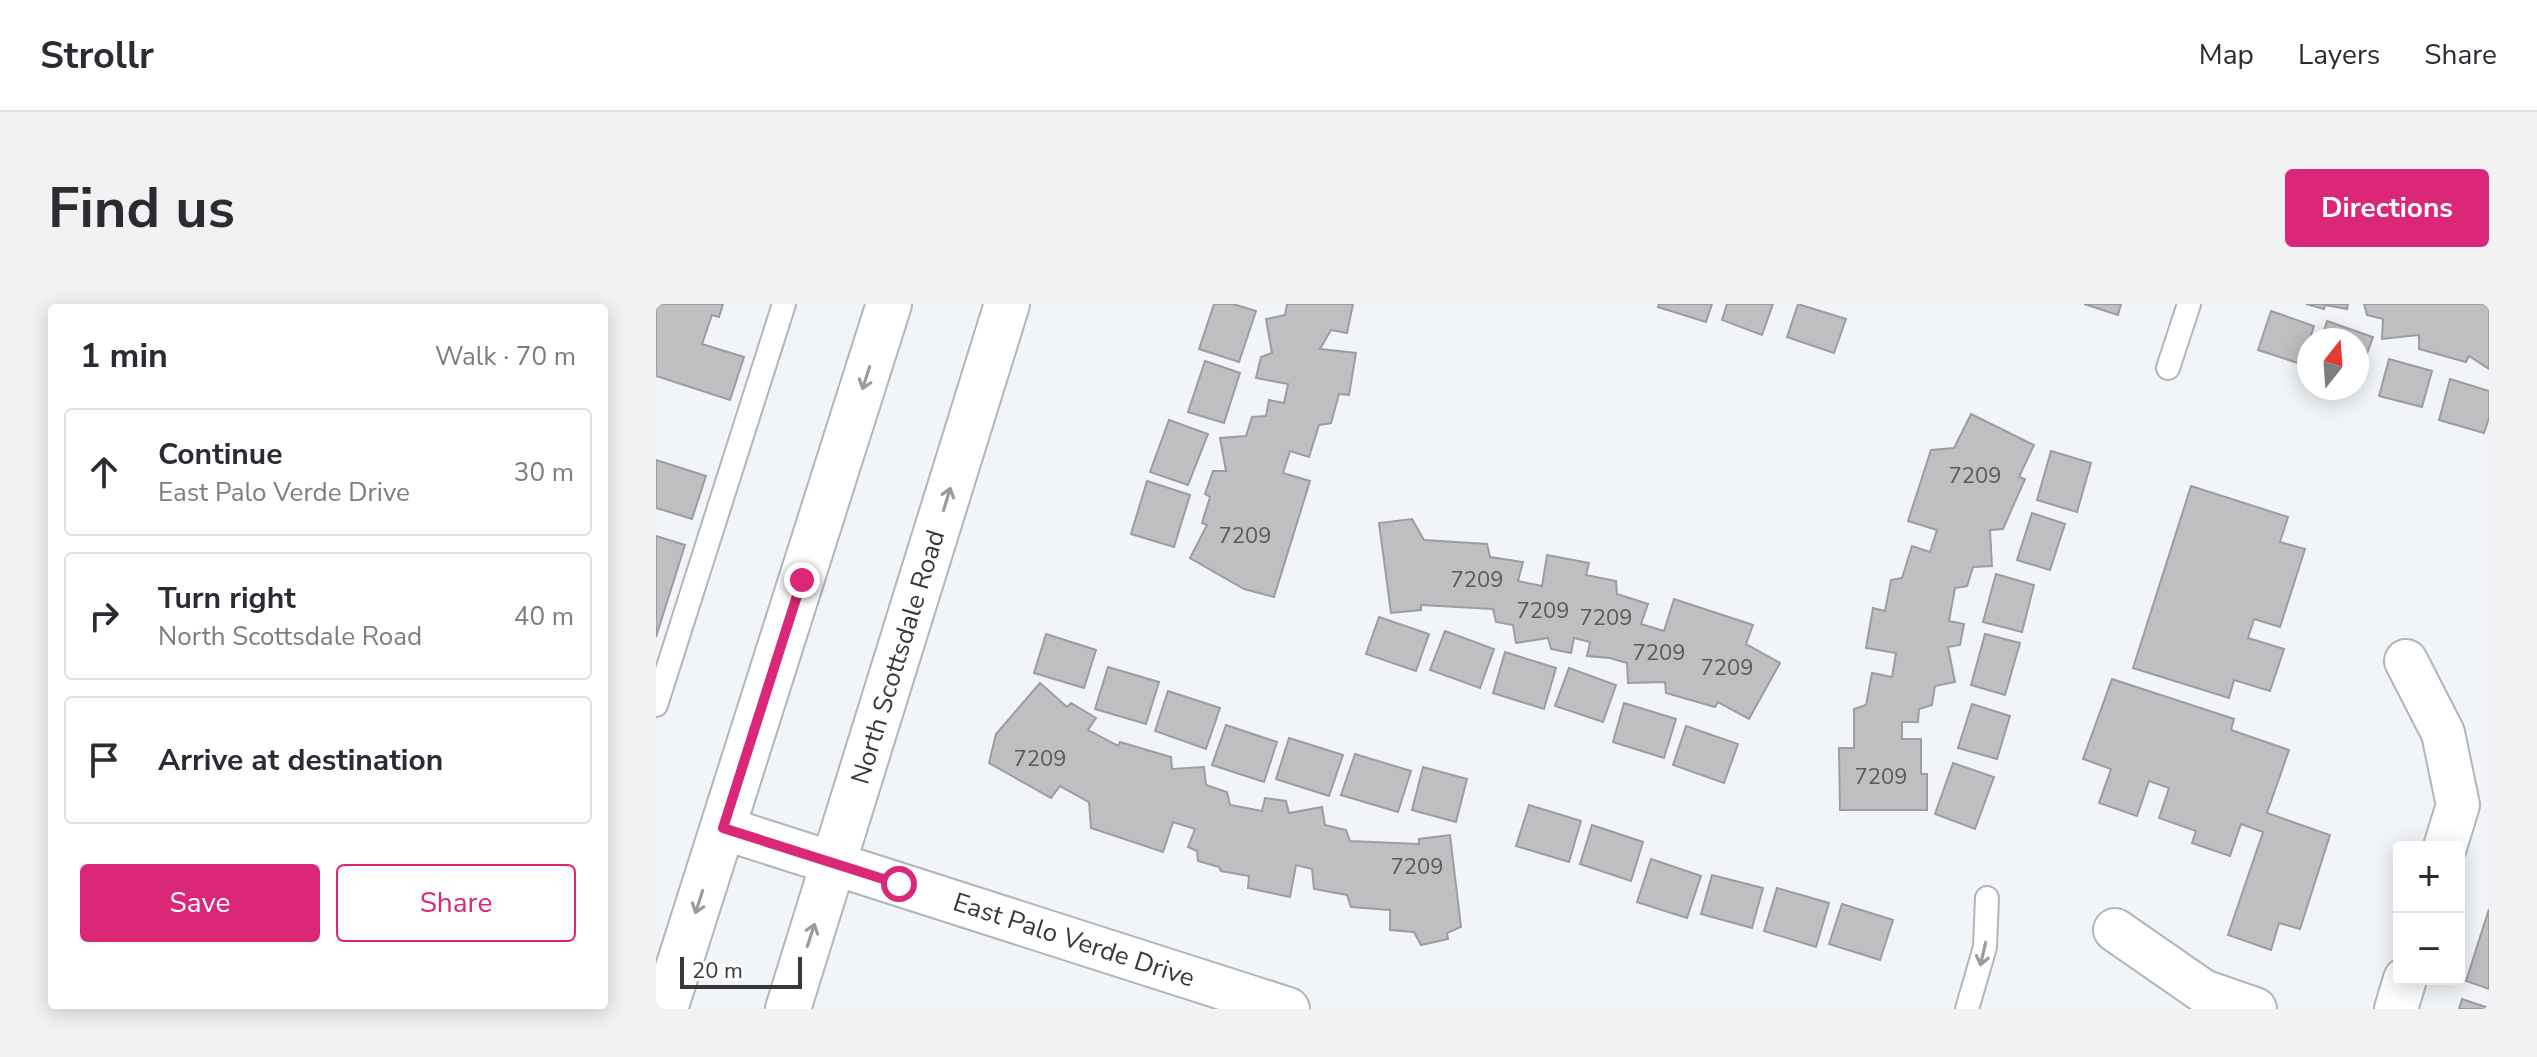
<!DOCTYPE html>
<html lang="en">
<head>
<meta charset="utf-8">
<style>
	:root { --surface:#fff; --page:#f2f2f3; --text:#2b2b33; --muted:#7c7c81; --line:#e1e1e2; --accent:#db2777 }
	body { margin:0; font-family:"Nunito Sans",sans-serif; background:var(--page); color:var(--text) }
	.controls { position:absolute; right:24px; bottom:24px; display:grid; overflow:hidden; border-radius:8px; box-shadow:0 4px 20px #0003 }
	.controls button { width:72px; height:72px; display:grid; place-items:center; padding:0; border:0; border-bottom:2px solid var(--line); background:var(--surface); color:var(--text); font:40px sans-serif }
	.compass { position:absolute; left:1641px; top:24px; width:72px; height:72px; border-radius:50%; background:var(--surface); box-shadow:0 4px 20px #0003; rotate:17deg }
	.scale { position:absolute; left:24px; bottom:20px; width:122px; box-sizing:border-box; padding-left:8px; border:4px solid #363839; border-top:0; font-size:22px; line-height:28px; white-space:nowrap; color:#363839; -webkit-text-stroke:6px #fff; paint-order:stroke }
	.stop { position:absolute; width:24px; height:24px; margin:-18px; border:6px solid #db2777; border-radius:50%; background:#fff }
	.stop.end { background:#db2777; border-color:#fff; box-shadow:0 2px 8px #0008 }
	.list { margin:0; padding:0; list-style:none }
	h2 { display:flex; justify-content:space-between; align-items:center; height:104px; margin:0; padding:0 32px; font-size:34px }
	h2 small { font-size:26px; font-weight:400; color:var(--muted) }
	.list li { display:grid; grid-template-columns:52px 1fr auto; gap:24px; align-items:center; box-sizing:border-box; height:128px; margin:0 16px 16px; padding:0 16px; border:2px solid var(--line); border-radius:8px }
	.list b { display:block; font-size:30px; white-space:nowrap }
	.list p { margin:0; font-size:26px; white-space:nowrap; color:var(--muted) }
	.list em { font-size:26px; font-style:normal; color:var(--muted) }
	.actions { display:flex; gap:16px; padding:24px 32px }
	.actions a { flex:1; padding:18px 0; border:2px solid var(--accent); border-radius:8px; text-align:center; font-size:28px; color:var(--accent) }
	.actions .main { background:var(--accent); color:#fff }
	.icon { flex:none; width:44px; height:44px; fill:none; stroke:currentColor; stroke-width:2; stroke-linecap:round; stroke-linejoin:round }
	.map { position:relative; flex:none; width:1833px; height:705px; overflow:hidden; border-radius:8px }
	header { display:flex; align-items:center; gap:48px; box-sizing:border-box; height:112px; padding:0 40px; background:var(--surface); border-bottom:2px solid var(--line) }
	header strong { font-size:38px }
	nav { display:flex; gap:44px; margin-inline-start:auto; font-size:28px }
	.intro { display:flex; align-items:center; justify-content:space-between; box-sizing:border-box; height:192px; padding:0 48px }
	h1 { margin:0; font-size:56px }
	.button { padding:20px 36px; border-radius:8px; background:var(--accent); color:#fff; font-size:28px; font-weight:700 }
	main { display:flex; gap:48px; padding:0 48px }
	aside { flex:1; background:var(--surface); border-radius:8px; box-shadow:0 4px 20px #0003 }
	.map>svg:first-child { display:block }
	.building { fill:#c1bec2; stroke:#9e9ca0; stroke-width:2 }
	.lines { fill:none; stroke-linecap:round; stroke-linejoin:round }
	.lane-casing { stroke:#b2b5b9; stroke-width:26 }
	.street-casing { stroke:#b2b5b9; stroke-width:46 }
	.primary-casing { stroke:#b2b5b9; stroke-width:48 }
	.lane { stroke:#fff; stroke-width:22 }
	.street { stroke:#fff; stroke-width:42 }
	.primary { stroke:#fff; stroke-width:44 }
	.oneway { stroke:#9a9c9c }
	.route { stroke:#db2777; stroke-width:10 }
	.labels { text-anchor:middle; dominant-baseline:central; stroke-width:6; stroke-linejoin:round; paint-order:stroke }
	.number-label { font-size:22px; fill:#595a5b }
	.street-label { font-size:26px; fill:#363839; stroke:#fff }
</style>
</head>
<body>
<header>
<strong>Strollr</strong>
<nav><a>Map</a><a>Layers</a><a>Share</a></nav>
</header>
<div class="intro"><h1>Find us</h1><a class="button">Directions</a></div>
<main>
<aside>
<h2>1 min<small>Walk · 70 m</small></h2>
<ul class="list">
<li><svg class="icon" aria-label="ahead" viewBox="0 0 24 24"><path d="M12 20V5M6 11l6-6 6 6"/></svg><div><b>Continue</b><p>East Palo Verde Drive</p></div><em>30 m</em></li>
<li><svg class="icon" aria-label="right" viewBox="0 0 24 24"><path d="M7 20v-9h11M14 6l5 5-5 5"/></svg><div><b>Turn right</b><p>North Scottsdale Road</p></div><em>40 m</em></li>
<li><svg class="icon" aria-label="arrive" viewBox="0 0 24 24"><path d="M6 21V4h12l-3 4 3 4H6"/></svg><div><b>Arrive at destination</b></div></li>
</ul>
<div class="actions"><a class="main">Save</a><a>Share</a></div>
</aside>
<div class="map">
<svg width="1833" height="705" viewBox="0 0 1833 705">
	<rect width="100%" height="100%" fill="#f1f5f9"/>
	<!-- building -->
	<path class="building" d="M0,0h67l-4,13 -7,-2 -10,29 42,13 -14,43 -74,-24z
		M558,0h19l23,7 -17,51 -40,-13z
		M631,0h66l-6,29 -16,-3 -11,19 36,4 -7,42 -10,-1 -8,29 -12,2 -10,32 -19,-6 -7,22 27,8 -36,116 -30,-8 -54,-31 17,-33 -5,-2 8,-26 -5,-3 8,-23h13l-6,-33 26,-2 6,-19 14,-1 3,-16 15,3 4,-19 -32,-6 5,-21 11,-4 -6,-34 19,-4z
		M1003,0h53l-6,18 -48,-15z
		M1071,0h46l-11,31 -40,-15z
		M1142,0l48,15 -12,34 -47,-16z
		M1428,0h37l-3,11z
		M1692,0l-1,5 -22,-4 -1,4 -18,-5z
		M1708,0h125v65l-20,-13 -3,6 -47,-13v-14l-37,4 1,-20 -16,-4z
		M1615,7l43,15 -13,38 -43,-14z
		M1671,17l46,16 -14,38 -2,-1v-34h-36z
		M1733,55l43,12 -10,36 -43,-11z
		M549,57l35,12 -16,50 -36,-11z
		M1794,75l39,12v27l-5,15 -45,-13z
		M1315,110l63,31 -15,32 6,2 -22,50 -13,1 2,36 -19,1 -6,19 -12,2 -6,33 15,3 -4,21 -12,2 7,35 -20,4 -3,19 -13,4 -1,13h-16v17h19v35h6v36h-87l-1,-62h15v-39l12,-4 6,-32 20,4 4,-24 -30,-5 7,-40 12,3 6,-31 11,-2 10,-32 18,6 7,-22 -29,-9 23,-71 23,-2z
		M513,116l39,14 -20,51 -38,-13z
		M1395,147l40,12 -14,49 -40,-12z
		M0,156l50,16 -14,43 -36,-11z
		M491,177l43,14 -16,52 -43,-13z
		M1535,182l97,31 -8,25 25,7 -25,78 -26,-8 -6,19 36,11 -14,42 -36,-11 -5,18 -96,-30z
		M1376,209l33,11 -15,46 -33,-10z
		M756,215l12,21 63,4 3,13 33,5 -5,19 24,5 5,-31 42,8 -3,12 30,6 1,13 31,10 -7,20 23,7 10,-32 79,26 -7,19 34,19 -31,56 -31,-17 -3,5 -49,-14 -1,-11 -37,1 -1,-20 -17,-5 -23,-2 3,-14 -16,-4 -3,15 -20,-4 -3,-11 -32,5 -3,-18 -17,-3 -3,-13 -72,-4v5l-30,3 -12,-90z
		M0,232l29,9 -29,92z
		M1340,270l38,11 -12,47 -39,-10z
		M723,313l50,17 -13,37 -50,-17z
		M789,327l49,18 -14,39 -50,-18z
		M390,330l50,16 -12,38 -50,-15z
		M1329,330l35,9 -15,52 -34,-10z
		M849,348l51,16 -12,41 -51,-16z
		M452,363l51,15 -13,42 -51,-15z
		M913,364l47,17 -13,37 -48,-16z
		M1456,375l122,40 -3,11 58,20 -22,63 63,22 -30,94 -21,-6 -8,27 -43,-15 35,-103 -22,-8 -11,32 -38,-13 4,-12 -37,-13 10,-30 -20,-7 -12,35 -38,-13 12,-34 -28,-10z
		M384,379l27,24 4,-4 25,15 -8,12 30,16 2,-4 51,15 1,12 32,-2 2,18 21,7 3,13 32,6 3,-13 21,3 3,12 33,-6 3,18 21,5 4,11 69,3v-5l31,-4 11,92 -14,6 1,6 -27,6 -7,-13 -24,-2v-20l-39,-3 -4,-12 -33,-6 -2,-20 -16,-4 -6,32 -42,-9 1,-12 -28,-5 -2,-4 -21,-6 -1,-10 -9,-4 7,-18 -22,-7 -10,30 -72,-24 -2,-26 -29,-16 -9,12 -62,-35 7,-29z
		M512,387l52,17 -14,41 -51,-18z
		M968,399l52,16 -12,39 -51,-16z
		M1316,400l38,12 -13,43 -39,-11z
		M570,421l51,17 -13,40 -52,-17z
		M1030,422l52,18 -14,39 -51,-18z
		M633,434l54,17 -14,41 -53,-17z
		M699,450l56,17 -13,41 -57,-17z
		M1297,459l41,14 -19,52 -40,-15z
		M767,463l44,12 -11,43 -44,-12z
		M873,501l52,16 -12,41 -53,-16z
		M936,521l51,17 -12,39 -51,-17z
		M995,555l50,17 -14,42 -50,-16z
		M1056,571l51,13 -11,40 -51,-14z
		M1121,584l52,15 -13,44 -52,-16z
		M1186,600l51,16 -13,40 -51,-16z
		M1833,605v80l-23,-8z
		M1806,695l27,9v1h-30z"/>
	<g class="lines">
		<defs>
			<path id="lane" d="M1512,64l21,-64
				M0,401l128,-401
				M1311,705l18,-62 2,-49"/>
			<path id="street" d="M1750,357l37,72 15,72 -13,42
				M67,524l565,181
				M1459,626l88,61 52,18
				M1740,705l9,-30"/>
			<path id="primary" d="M9,705l224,-705
				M132,705l219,-705"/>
		</defs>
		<!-- lane casing -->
		<use href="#lane" class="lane-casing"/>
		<!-- street casing -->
		<use href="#street" class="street-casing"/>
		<!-- primary casing -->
		<use href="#primary" class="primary-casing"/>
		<!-- lane -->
		<use href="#lane" class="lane"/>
		<!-- street -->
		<use href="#street" class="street"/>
		<!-- primary -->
		<use href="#primary" class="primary"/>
	</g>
	<!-- one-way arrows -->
	<defs><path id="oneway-shaft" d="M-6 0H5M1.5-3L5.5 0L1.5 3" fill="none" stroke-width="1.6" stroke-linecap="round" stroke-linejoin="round" transform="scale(2)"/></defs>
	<g class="oneway">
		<use href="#oneway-shaft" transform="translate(210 74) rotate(108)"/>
		<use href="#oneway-shaft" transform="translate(291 195) rotate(-73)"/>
		<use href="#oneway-shaft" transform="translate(43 598) rotate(108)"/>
		<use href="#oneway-shaft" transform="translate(155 631) rotate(-72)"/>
		<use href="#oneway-shaft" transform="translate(1327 650) rotate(103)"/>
	</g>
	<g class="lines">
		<!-- route -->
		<path class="route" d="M146,276l-79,248 176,56"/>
	</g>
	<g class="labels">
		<!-- number labels -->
		<g class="number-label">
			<text x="1319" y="172">7209</text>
			<text x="589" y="232">7209</text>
			<text x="821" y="276">7209</text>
			<text x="887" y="307">7209</text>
			<text x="950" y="314">7209</text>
			<text x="1003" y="349">7209</text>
			<text x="1071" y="364">7209</text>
			<text x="384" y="455">7209</text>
			<text x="1225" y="473">7209</text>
			<text x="761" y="563">7209</text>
		</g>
		<!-- street labels -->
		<g class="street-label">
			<text transform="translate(242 353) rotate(-73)">North Scottsdale Road</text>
			<text transform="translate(418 636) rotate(18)">East Palo Verde Drive</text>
		</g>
	</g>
</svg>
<div class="controls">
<button>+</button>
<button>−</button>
</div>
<svg class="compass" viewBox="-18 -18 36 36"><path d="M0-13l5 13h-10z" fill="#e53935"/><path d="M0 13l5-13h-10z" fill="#7c7c81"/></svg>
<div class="scale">20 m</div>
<div class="stop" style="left:243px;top:580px"></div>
<div class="stop end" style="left:146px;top:276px"></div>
</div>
</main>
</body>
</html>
